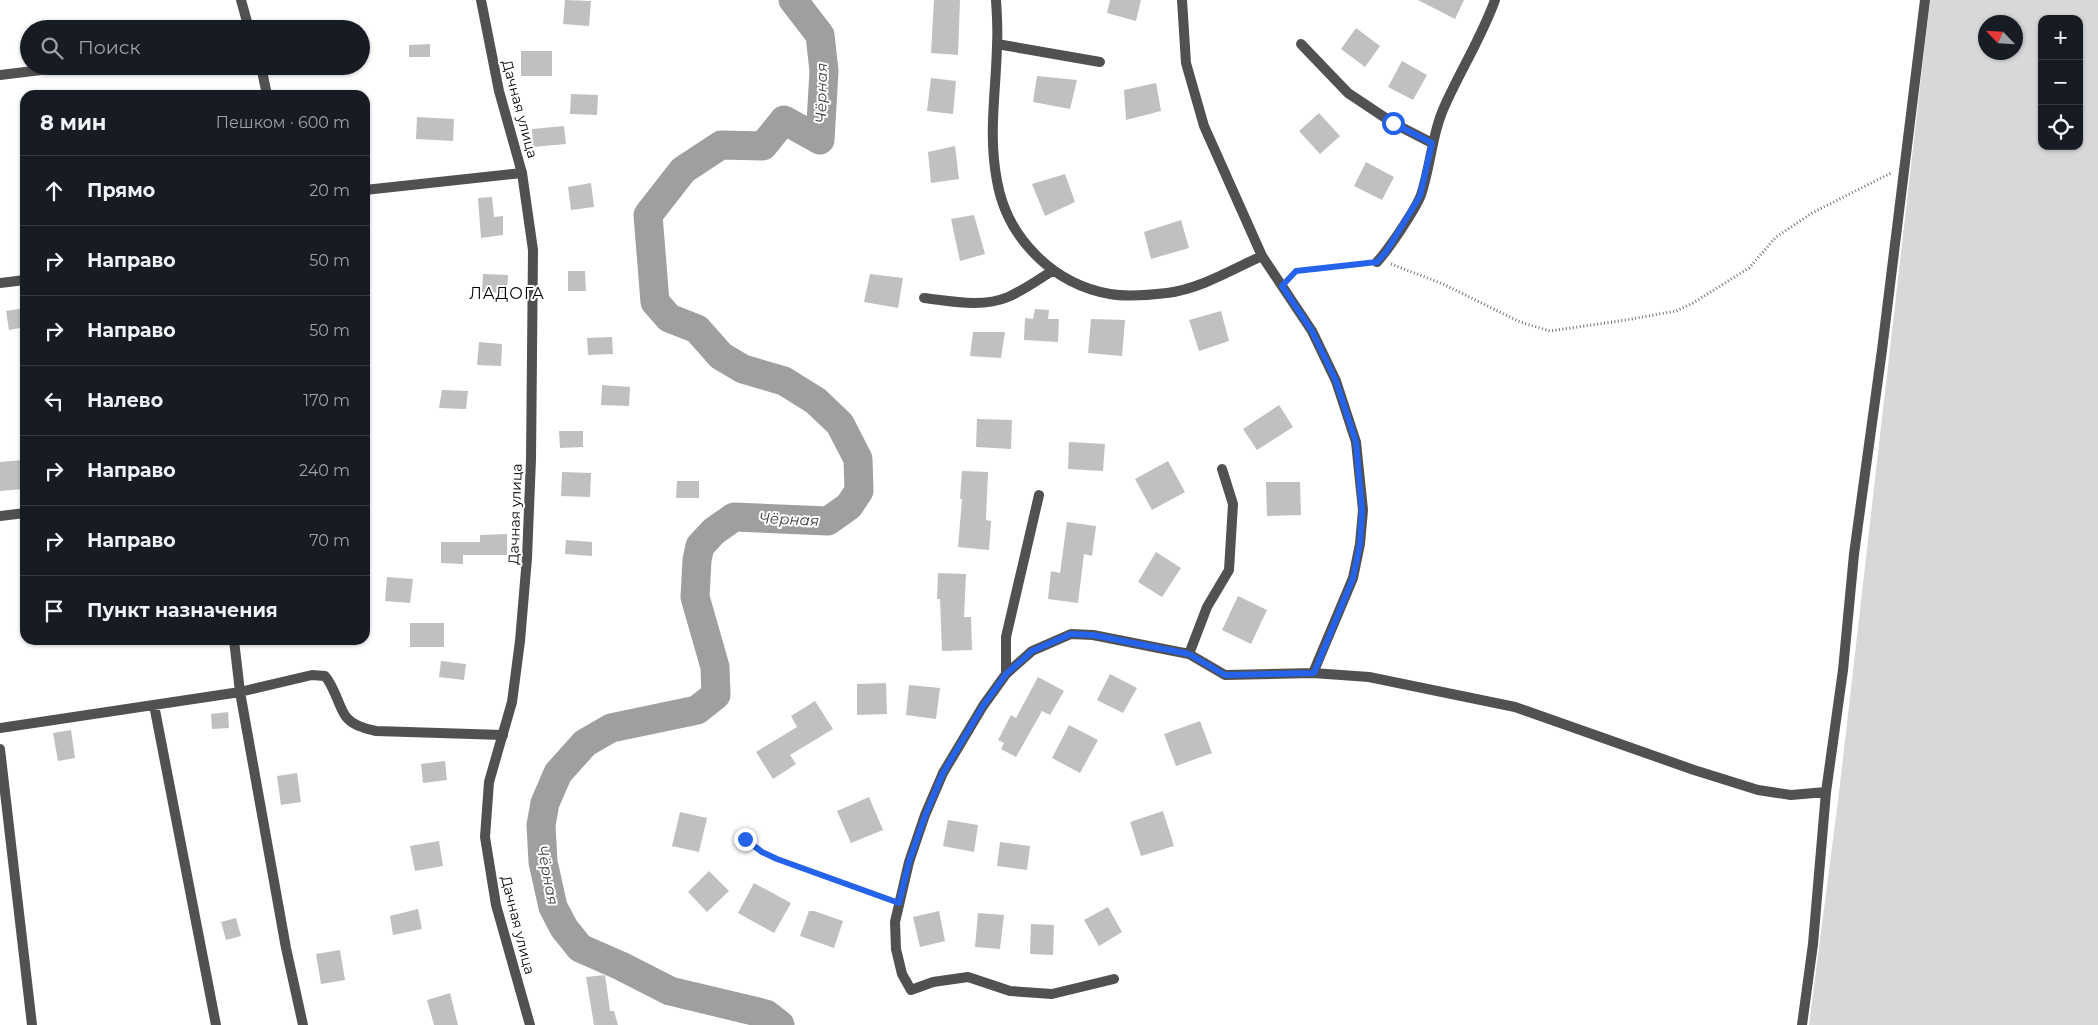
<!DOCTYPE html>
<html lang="ru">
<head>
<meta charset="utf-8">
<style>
	:root { --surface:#171b24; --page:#20242c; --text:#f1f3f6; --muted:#9ea1a6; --line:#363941 }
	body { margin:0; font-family:Montserrat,sans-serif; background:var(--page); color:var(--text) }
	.controls { position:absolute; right:15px; top:15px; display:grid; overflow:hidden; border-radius:10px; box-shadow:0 1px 4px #0004 }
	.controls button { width:45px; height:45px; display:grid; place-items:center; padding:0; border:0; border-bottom:1px solid var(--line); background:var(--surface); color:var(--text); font:25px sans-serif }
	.compass { position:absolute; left:1978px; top:15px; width:45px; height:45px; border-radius:50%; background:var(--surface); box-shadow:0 1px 4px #0004; rotate:295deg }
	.stop { position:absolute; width:15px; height:15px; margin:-11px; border:4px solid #2563eb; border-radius:50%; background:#fff }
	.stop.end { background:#2563eb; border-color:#fff; box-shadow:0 1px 5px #0008 }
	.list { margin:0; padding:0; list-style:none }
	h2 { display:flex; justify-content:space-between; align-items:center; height:65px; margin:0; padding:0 20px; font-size:21px }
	h2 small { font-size:16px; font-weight:400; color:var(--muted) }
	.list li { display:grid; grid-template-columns:32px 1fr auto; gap:15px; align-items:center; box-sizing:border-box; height:70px; padding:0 20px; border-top:1px solid var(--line) }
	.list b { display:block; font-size:19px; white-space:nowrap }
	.list em { font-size:16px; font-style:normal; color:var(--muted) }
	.icon { flex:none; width:28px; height:28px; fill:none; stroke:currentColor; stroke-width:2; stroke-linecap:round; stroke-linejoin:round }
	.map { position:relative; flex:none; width:2098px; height:1025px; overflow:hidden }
	.search { position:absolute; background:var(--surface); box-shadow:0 1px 4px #0004; left:20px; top:20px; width:350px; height:55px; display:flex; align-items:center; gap:12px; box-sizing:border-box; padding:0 18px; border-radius:28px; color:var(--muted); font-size:19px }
	.panel { position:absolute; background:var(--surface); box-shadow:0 1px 4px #0004; left:20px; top:90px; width:350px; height:555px; border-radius:15px }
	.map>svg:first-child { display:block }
	.green { fill:#d8d8d8; fill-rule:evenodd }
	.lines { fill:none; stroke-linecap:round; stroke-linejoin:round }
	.river { stroke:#9f9f9f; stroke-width:29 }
	.building { fill:#c0c0c0 }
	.path { stroke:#737373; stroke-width:3; stroke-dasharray:1 2.5; stroke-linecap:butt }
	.service { stroke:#515151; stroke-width:10 }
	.minor { stroke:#515151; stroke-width:10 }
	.route { stroke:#2563eb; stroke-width:6 }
	.labels { text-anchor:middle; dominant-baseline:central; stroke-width:4; stroke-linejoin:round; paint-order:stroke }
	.street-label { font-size:14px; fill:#000; stroke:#fff }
	.water-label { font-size:15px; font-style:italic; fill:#404040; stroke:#fff }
	.quarter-label { font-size:16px; letter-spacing:1px; fill:#000; stroke:#fff }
</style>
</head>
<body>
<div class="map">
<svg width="2098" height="1025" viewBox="0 0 2098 1025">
	<rect width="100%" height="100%" fill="#fff"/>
	<!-- green -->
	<path class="green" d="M1930,0h168v1025h-289l30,-232zM2042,19h37v127h-37zM1986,22h30v30h-30z"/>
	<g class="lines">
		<!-- river -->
		<path class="river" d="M780,1025l-14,-11 -96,-23 -49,-25 -41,-18 -16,-20 -11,-21 -10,-45 -2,-37 4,-22 13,-30 27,-30 26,-15 86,-18 19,-15 -1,-28 -20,-70 2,-37 3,-14 14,-15 20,-14 94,4 21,-15 10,-15 -1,-32 -18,-35 -24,-23 -32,-20 -41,-12 -22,-13 -24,-27 -28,-11 -14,-16 -7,-87 35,-45 38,-25 42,1 21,-26 36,20 4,-69 -4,-36 -27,-35"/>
	</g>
	<!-- building -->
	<path class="building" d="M565,0l26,1 -2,25 -26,-2z
		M934,0h26l-2,55 -27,-2z
		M1110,0h31l-5,21 -29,-8z
		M1418,0h46l-9,19z
		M1356,28l24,18 -15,21 -24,-18z
		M430,44v13h-21v-12z
		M521,51h31v25h-31z
		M1402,61l25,14 -14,25 -25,-13z
		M1037,76l40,4 -7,29 -37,-7z
		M931,78l25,3 -3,33 -26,-3z
		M1156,83l5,28 -35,9 -2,-30z
		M571,94l27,1 -1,20 -27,-1z
		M1319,113l21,23 -20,18 -21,-23z
		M417,117l37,2 -1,22 -37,-2z
		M564,126l2,18 -33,3 -1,-18z
		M955,146l4,33 -28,4 -3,-31z
		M1366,162l28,15 -12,23 -28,-14z
		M1065,174l10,28 -30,14 -13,-32z
		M591,183l3,24 -23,3 -3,-23z
		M492,197l2,20 9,-1v19l-22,3 -3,-40z
		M974,215l11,39 -25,7 -9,-42z
		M1181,220l8,28 -38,11 -7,-27z
		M568,271h17l1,20h-18z
		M483,274l25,1 -1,18 -25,-1z
		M870,274l33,4 -5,30 -34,-6z
		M25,308v19l-16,3 -3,-19z
		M1035,309l14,1 -1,9h11l-1,23 -34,-2 1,-22 8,1z
		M1221,311l8,30 -30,10 -10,-31z
		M1091,319l34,1 -3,36 -34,-3z
		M973,332h32l-4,26 -31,-2z
		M612,337l1,17 -25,1 -1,-17z
		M479,342l23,2 -1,22 -24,-1z
		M602,385l28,2 -1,19 -28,-1z
		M442,390l26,1 -2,18 -27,-1z
		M1279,405l14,22 -36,23 -14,-21z
		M977,419l35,1 -1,29 -35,-2z
		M559,431h24v16l-23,1z
		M1069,442l36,2 -2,27 -35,-2z
		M23,460l1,29 -24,2v-29z
		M1168,461l17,31 -33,18 -17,-31z
		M962,471l26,1 -2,48 5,1 -2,29 -31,-3 4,-48h-2z
		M562,472l29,1 -1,24 -29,-1z
		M677,481h22v17h-23z
		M1266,482h34l1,33 -34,1z
		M1067,522l29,4 -4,30 -8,-2 -6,49 -30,-4 3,-28 9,2z
		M507,534v21h-44v9l-22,-1v-21h39v-7z
		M566,540l26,2v14l-27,-2z
		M1156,552l25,16 -19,29 -24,-15z
		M938,573l28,1 -2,43h7l1,33 -30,1 -2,-52h-3z
		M387,577l26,2 -3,24 -25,-2z
		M1238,596l29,14 -16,34 -29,-14z
		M410,623h34v24h-34z
		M441,661l25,3 -2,16 -25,-3z
		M1110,674l27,14 -14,25 -26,-13z
		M1038,677l26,14 -14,24 -8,-4 -26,46 -15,-8 3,-6 -6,-3 13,-25 5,3z
		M886,683l1,31 -30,1v-31z
		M909,685l31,3 -4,31 -30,-4z
		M815,701l18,28 -43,26 6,9 -23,15 -17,-27 41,-25 -6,-11z
		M228,712l1,16 -17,1 -1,-15z
		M1200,721l12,32 -36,13 -12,-32z
		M1069,725l29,15 -18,33 -28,-15z
		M71,730l4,28 -17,3 -5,-28z
		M445,761l2,19 -24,3 -2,-19z
		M297,773l4,29 -20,3 -4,-29z
		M869,797l14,33 -32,13 -14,-32z
		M1163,811l11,35 -33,10 -11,-34z
		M680,812l27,6 -8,34 -27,-6z
		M948,820l30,5 -4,27 -31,-6z
		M439,841l4,25 -28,5 -5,-25z
		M1000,842l30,4 -3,24 -30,-4z
		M709,871l20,20 -22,21 -19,-20z
		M754,883l37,20 -17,30 -36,-20z
		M1108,907l14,25 -23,14 -15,-26z
		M418,909l4,20 -29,6 -3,-19z
		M809,911h5l29,10 -9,27 -34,-12z
		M939,911l6,30 -25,6 -7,-30z
		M978,913l26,2 -4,34 -25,-2z
		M236,918l5,18 -15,4 -5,-18z
		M1031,924l23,1 -1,30 -23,-1z
		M340,950l5,30 -24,4 -5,-30z
		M605,975l5,36h4l4,14h-24l-8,-48z
		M450,993l8,32h-24l-7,-25z"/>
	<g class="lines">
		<!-- path -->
		<path class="path" d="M1391,264l52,20 77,38 30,9 76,-11 50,-9 17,-8 56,-35 27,-31 36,-24 79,-40
			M1289,277l7,-6 69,-7
			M745,839l17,13 15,7 112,40"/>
		<!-- service -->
		<path class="service" d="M241,0l8,29
			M996,0c1,15 2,30 1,45 -1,48 -9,89 0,136 10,57 56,103 113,113 17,3 40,1 57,-1 33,-4 64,-23 95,-37
			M1182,0l4,63 18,63 58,130 50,75 24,50 20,61 7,68 -3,34 -7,34 -40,95
			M997,44l103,18
			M1301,44l47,49 45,30 39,20
			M261,66l6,29
			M0,75l74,-9
			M365,190l157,-17
			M1377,262c12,-13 38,-52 44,-67 10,-30 11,-63 25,-92 16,-35 36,-67 49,-103
			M0,283l25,-3
			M924,298c27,3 58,10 84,-1 16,-7 30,-17 44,-26
			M0,516l25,-3
			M234,640l6,52 46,256 17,77
			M1189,654l18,-47 22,-37 4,-66 -11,-35
			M1006,674v-37l33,-142
			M154,705l62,320
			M0,728l240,-36 72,-17 13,1c11,13 14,33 22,42 7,8 19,11 29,13l127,4
			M0,749l32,276
			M1114,979l-62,15 -42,-3 -42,-14 -35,5 -22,8 -9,-16 -6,-25 -1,-27 14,-60 16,-47 18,-42 40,-67 23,-32 26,-23 39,-17 22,1 96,19 36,21 88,-2 56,4 146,30 179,63 64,20 33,5 35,-3
			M1802,1025l11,-81 13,-152 17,-122 11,-116 28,-204 43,-350"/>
		<!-- minor -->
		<path class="minor" d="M481,0l18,91 23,82 11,77 -2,209 -4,99 -7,83 -8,61 -23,80 -4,55 11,68 34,120"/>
	</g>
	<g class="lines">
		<!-- route -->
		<path class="route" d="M745,839l17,13 15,7 122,44 10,-41 16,-46 18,-43 40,-67 23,-32 26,-23 39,-17 22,1 96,19 36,21 89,-2 39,-95 7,-34 2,-34 -6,-68 -20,-61 -24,-50 -30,-45 14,-15 81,-9 9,-10 34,-56 12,-53 -39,-20"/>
	</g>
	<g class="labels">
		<!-- street labels -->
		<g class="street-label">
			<text transform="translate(520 109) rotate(75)">Дачная улица</text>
			<text transform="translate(515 514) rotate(-88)">Дачная улица</text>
			<text transform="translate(518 925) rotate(76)">Дачная улица</text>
		</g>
		<!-- water labels -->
		<g class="water-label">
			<text transform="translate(821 93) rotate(-89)">Чёрная</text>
			<text transform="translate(789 519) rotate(3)">Чёрная</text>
			<text transform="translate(548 875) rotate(79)">Чёрная</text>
		</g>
		<!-- quarter labels -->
		<g class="quarter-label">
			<text x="507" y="293">ЛАДОГА</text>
		</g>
	</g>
</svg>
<div class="controls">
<button>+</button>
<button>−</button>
<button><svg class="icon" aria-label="locate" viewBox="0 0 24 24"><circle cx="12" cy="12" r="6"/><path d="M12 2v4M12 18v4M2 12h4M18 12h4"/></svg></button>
</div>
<svg class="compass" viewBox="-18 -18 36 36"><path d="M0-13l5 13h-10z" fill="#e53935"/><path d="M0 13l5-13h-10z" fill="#9ea1a6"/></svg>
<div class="stop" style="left:1393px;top:123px"></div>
<div class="stop end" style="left:745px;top:839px"></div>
<div class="search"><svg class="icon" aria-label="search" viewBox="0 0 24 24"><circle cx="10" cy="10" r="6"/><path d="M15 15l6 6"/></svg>Поиск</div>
<section class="panel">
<h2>8 мин<small>Пешком · 600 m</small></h2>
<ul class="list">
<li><svg class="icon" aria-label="ahead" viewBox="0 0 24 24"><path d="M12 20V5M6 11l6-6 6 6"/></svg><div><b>Прямо</b></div><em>20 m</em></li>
<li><svg class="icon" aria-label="right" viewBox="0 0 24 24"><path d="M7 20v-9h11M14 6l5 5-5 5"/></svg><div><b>Направо</b></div><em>50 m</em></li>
<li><svg class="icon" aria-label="right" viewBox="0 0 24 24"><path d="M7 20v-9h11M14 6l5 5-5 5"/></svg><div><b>Направо</b></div><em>50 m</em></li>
<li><svg class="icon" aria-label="left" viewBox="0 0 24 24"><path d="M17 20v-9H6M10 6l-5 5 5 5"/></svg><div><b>Налево</b></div><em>170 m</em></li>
<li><svg class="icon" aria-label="right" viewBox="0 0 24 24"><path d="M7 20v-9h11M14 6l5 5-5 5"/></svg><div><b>Направо</b></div><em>240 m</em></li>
<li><svg class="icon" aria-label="right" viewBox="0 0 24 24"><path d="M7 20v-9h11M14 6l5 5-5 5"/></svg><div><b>Направо</b></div><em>70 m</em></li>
<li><svg class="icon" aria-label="arrive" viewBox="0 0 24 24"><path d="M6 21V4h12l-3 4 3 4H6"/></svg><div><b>Пункт назначения</b></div></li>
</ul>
</section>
</div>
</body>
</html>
